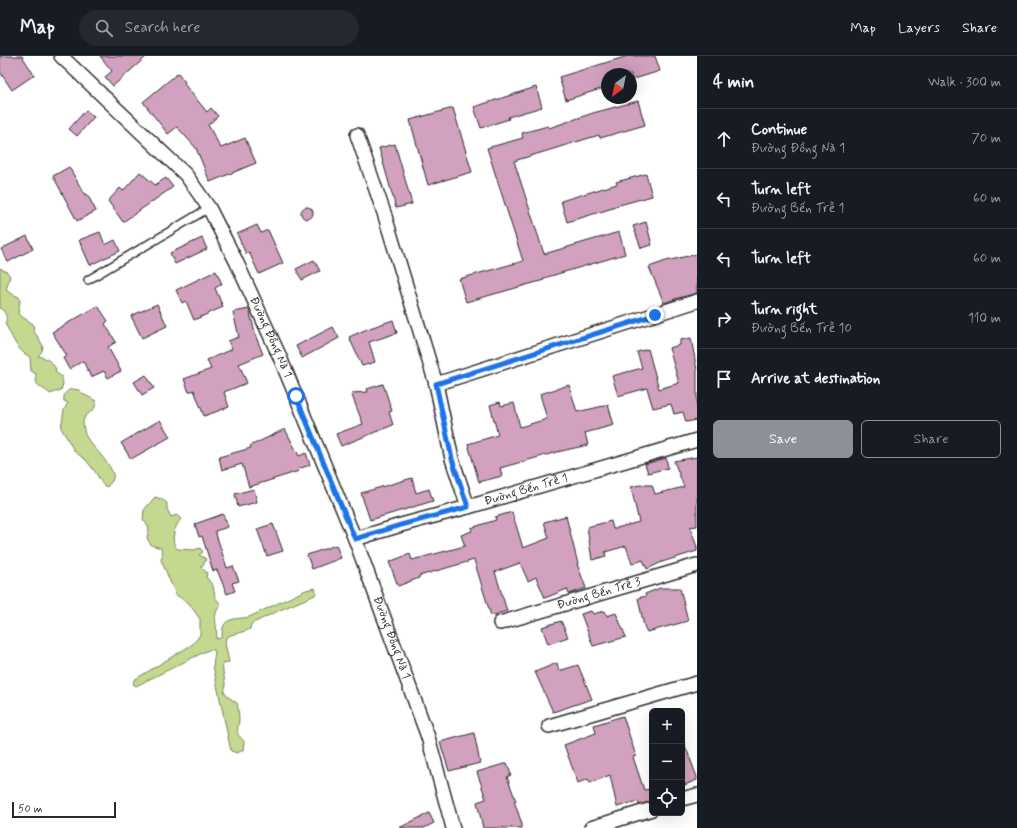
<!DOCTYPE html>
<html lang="en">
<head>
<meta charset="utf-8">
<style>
	:root { --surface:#171b24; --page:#242831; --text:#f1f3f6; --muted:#9ea1a6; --line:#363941; --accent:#8c9099 }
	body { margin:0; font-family:Mynerve,sans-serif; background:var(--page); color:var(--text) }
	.controls { position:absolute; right:12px; bottom:12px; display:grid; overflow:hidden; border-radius:6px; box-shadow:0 4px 16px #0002 }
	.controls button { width:36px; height:36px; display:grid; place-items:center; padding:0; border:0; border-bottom:1px solid var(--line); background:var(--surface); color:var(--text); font:20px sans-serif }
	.compass { position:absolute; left:601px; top:12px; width:36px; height:36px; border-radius:50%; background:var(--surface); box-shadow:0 4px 16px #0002; rotate:213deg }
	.scale { position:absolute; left:12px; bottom:10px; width:104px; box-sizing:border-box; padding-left:4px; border:2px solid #2b2b2b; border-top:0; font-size:11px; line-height:14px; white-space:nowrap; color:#2b2b2b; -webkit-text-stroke:3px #fff; paint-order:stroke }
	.stop { position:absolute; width:12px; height:12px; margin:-9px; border:3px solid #1a73e8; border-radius:50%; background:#fff }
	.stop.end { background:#1a73e8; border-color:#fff; box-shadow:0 1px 4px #0008 }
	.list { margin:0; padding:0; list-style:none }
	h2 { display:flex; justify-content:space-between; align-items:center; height:52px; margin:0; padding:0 16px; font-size:17px }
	h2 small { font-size:13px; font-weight:400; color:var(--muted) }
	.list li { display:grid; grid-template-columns:26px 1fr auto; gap:12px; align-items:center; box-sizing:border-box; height:60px; padding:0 16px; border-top:1px solid var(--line) }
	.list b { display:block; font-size:15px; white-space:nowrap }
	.list p { margin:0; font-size:13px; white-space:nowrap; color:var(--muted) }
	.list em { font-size:13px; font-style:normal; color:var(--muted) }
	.actions { display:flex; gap:8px; padding:12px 16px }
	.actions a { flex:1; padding:9px 0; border:1px solid var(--accent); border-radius:6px; text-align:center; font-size:14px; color:var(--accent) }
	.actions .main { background:var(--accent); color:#fff }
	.icon { flex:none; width:22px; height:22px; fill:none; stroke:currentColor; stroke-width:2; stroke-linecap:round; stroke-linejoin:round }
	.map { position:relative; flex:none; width:697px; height:772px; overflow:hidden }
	header { display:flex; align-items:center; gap:24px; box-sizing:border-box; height:56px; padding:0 20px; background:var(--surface); border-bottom:1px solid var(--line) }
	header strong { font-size:19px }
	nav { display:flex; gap:22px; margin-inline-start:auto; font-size:14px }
	.search { width:280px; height:36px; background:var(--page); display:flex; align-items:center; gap:10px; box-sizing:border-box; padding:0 14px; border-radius:22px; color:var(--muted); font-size:15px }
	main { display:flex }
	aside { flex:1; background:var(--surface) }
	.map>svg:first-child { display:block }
	.green { fill:#c4d98f; stroke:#78825d }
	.building { fill:#d2a1c0; stroke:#2b2b2b }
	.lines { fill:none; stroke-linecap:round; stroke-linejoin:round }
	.lane-casing { stroke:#2b2b2b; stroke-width:10 }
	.street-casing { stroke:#2b2b2b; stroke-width:16 }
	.lane { stroke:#fff; stroke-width:7 }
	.street { stroke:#fff; stroke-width:13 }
	.route { stroke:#1a73e8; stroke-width:5 }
	.labels { text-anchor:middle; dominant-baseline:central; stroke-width:3.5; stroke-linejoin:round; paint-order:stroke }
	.street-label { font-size:12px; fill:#2b2b2b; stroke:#fff }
</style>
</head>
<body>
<header>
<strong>Map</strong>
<div class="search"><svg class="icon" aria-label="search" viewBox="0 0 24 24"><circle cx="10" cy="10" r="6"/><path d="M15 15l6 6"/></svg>Search here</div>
<nav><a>Map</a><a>Layers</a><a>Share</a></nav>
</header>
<main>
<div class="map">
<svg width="697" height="772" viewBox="0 0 697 772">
	<rect width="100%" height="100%" fill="#fff"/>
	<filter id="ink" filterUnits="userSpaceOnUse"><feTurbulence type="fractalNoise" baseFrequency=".025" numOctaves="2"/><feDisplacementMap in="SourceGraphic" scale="8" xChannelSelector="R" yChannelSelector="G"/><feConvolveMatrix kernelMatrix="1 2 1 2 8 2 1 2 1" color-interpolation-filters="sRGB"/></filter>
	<g filter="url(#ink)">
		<!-- green -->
		<path class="green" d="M0,212l7,4 3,4 -4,14 4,3 9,4 1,4 -2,13 15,10 1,8 4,5 5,9 -1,5 -4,5c9,2 14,6 18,13l-1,3 7,5 1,7 -2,6 -11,4c-9,-9 -15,-5 -14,-20l-5,-3 -1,-14c-16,-9 -16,-19 -25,-33 3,-7 1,-11 -5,-16z
			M72,333l7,1 4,4 13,7c0,2 0,4 -1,6 -3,6 -13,8 -12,17 1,4 1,11 4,14 6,10 29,30 26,41 -1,3 -4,5 -6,8l-4,-2 -7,-12 -10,-13 -11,-8 -14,-24 3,-18 4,-7 -4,-2c-1,-7 2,-10 8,-12z
			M155,441l6,2 6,4v6l4,8 6,-2 4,4c-7,8 -11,22 -4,30l17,1 6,-2 3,4 -4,3 7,4 -3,7h-3l7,7 -1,4 7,9 2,11 6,8c-11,11 -2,19 -5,34l5,-1c2,-4 1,-9 3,-13 5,-8 17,-6 25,-8l57,-27 9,-2 1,3 -1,4 -35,15 -29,14 -1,5c-8,4 -16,4 -24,8l-1,6 4,19 -6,1c-2,10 5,20 1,29l4,5 9,6c1,5 2,11 2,17 -1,11 -5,12 5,21l-1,9 -6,3 -6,-2 -18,-85 2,-15 -4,-2 -7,3 -68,34 -3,-2 1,-4 59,-36 7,-9v-16l-12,-17 -12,-7 -15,-35 2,-6 -2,-6 -10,-3 -4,-7 2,-10 -6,-9 1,-9z"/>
		<!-- building -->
		<path class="building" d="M0,0h22l12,19 -22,15 -12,-18z
			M100,0h47l-34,30 -8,-9 7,-6z
			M628,0h27l5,15 -29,9v-6h-24v13l-41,13 -7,-23z
			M178,17l7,9 -1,2 23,28 4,-4 7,8 -10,9 13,23 24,-10 11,25 -46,19 -14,-34 -19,-21 -9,7 -25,-32z
			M536,31l6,20 -34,10 1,2 -28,9 -7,-21z
			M638,45l7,24 -45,13 -1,-3 -85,26 30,93 75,-22 6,22 -81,24v2l-78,22 -7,-23 64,-18 -36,-113 36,-10 -1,-5 26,-7 1,2 44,-15z
			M453,52l19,64 -44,13 -18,-65z
			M86,54l8,7 -17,19 -8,-7z
			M395,88l17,60 -16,4 -17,-60z
			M69,111l16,28 2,-1 9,17 -19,10 -24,-45z
			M140,116l15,13 11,-7 7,9 -50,35 -15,-21 12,-13 3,3z
			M646,118l6,22 -40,11 1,1 -46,14 -6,-21 56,-17 -1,-2z
			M301 157a6 6 0 1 1 12 0a6 6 0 1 1-12 0Z
			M646,166l6,23 -11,3 -8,-22z
			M257,169l4,8 7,-3 15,33 -24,11 -10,-22 -3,2 -9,-20z
			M100,176l5,13 10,-5 5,11 -30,14 -11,-25z
			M27,180l6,13 -25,13 -7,-13z
			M202,182l5,11 -32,15 -5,-11z
			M697,198v39l-22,6 -11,4 -15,-36 17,-6z
			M314,204l6,11 -18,9 -6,-11z
			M216,215l6,13 -7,4 8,19 -29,13 -8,-19 -4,2 -6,-13z
			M157,248l10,22 -25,12 -11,-22z
			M98,250l10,15 -3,3 11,18 -8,5 13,24 -13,7 -4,-7 -13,6 -8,-16 -14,8 -6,-11 4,-2 -15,-24z
			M249,253l7,28 7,17 -24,10 8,19 -23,9 5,15 -25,9 -10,-26 -5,2 -5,-13 27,-10 -4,-9 25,-11 -4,-8 11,-4 -6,-25z
			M393,264l4,13 -28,9 6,20 -13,4 -13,-29 18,-8z
			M333,271l6,11 -37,20 -6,-12z
			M691,282l6,32v50l-11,2 -3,-10 -9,2 -3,-10 -18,4 -6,-20 -29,8 -6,-20 30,-8 -5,-16 11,-3 11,40 20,-6 -10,-35 11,-3v-5z
			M146,319l8,13 -12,7 -8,-13z
			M383,328l9,27 -3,1 4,13 -52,21 -5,-12 27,-10 -12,-31 17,-1 -1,-3z
			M569,329l8,27 31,-7 6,20 -29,8 3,12 -31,7 -57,16 2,8 -23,6 -11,-38 30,-9 -8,-30 10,-3 1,4 13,-3 6,24 27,-8 -7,-25z
			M160,364l10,17 -39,22 -10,-16z
			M285,373l14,27 7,-3 4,12 -12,4 1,2 -50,16 -7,-23 -20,6 -3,-13 32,-9 -1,-2z
			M697,401v69l-7,1 7,20v4l-35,11 -15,7 -4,-9 -11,4 -6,-18 -21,6 1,4 -14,4 -5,-33 24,-6 2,8 26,-7 -8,-35 9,-2h12l3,9 29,-7 -10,-26z
			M666,402l2,10 -20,5 -3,-9z
			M412,422l4,15 13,-4 4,12 -63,19 -9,-27z
			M254,433l3,13 -19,5 -3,-13z
			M512,456l11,36 26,-10 -5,-16 22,-6 12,48h-1l9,24 -17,6 -2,-5 -22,9 -9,-21 -8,4 -8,-18 -25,9 12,39 -16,5 -17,-56 -55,16v2l-21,8 -9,-24 21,-8 2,6 53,-14 -4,-11 11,-4 -1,-3 25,-8 -1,-3z
			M223,458l5,13 -13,4 12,37 6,-2 6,15 -7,2 3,8 -8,3 -10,-24 -4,1 -11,-35 -3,1 -4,-13z
			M273,468l10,27 -16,5 -10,-27z
			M336,489l5,13 -29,11 -5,-14z
			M660,532h20l8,33 -41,11 -3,-6 -6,-28 8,-2 -1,-2z
			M591,555l2,3 12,-3 2,5 9,-3 10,24 -33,9 -12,-32z
			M561,565l7,16 -20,7 -6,-17z
			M557,607l2,8 19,-6 14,34 -39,13 -18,-40z
			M623,660l13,40 -3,1 11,33 8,-1v12l-13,4 -1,-4 -21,6 -7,-32 -20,8 -2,-4 -10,4 -14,-38 32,-12 -2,-8z
			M474,677l6,30 -31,8 -9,-29z
			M682,684h1l14,37v3l-15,6z
			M507,707l4,12 -4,2 9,24h-2l8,23v4h-39l-6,-26 9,-3 -9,-27z
			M429,757l5,10 -10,5h-25z"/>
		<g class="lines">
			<defs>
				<path id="lane" d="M88,224l121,-72"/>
				<g id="street">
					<path id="s1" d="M61,0l125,119 23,33 27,53 43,94 76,184 73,198 25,91"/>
					<path d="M357,79l27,78 52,171 16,75 16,48"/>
					<path d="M436,328l261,-83"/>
					<path id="s2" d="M355,483l46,-14 67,-18 229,-67"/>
					<path id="s3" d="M500,567l197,-58"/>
					<path d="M549,670l148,-43"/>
					<path d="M682,743l15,-4"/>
					<path d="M591,772l61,-19"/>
				</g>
			</defs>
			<!-- lane casing -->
			<use href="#lane" class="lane-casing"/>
			<!-- street casing -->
			<use href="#street" class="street-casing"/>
			<!-- lane -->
			<use href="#lane" class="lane"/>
			<!-- street -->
			<use href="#street" class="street"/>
		</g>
	</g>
	<g class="lines" filter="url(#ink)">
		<!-- route -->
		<path class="route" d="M296,340l59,143 46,-14 67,-18 -16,-48 -16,-75 219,-69"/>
	</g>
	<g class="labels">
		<!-- street labels -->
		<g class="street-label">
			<text stroke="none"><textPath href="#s1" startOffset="356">Đường Đồng Nà 1</textPath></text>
			<text stroke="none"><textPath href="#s2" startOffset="178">Đường Bến Trễ 1</textPath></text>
			<text stroke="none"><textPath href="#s3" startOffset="103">Đường Bến Trễ 3</textPath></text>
			<text stroke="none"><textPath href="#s1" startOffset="680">Đường Đồng Nà 1</textPath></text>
		</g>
	</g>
</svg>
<div class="controls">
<button>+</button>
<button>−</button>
<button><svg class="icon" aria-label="locate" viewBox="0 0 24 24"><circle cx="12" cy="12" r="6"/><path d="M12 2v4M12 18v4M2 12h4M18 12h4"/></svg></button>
</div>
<svg class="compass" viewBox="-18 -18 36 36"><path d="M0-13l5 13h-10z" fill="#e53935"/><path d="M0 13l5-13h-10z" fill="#9ea1a6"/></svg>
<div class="scale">50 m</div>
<div class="stop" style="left:296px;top:340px"></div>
<div class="stop end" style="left:655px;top:259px"></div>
</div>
<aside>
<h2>4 min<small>Walk · 300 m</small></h2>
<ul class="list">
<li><svg class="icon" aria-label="ahead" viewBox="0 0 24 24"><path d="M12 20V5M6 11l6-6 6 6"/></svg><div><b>Continue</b><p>Đường Đồng Nà 1</p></div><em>70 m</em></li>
<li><svg class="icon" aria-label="left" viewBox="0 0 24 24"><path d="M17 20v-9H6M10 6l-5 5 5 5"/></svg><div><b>Turn left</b><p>Đường Bến Trễ 1</p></div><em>60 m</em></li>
<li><svg class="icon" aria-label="left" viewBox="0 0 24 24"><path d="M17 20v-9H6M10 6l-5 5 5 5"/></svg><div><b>Turn left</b></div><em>60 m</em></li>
<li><svg class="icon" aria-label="right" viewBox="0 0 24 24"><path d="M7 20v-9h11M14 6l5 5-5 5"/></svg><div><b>Turn right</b><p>Đường Bến Trễ 10</p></div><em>110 m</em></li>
<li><svg class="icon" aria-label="arrive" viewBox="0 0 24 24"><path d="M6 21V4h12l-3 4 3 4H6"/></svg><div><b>Arrive at destination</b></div></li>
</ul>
<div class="actions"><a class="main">Save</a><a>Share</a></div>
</aside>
</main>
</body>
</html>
